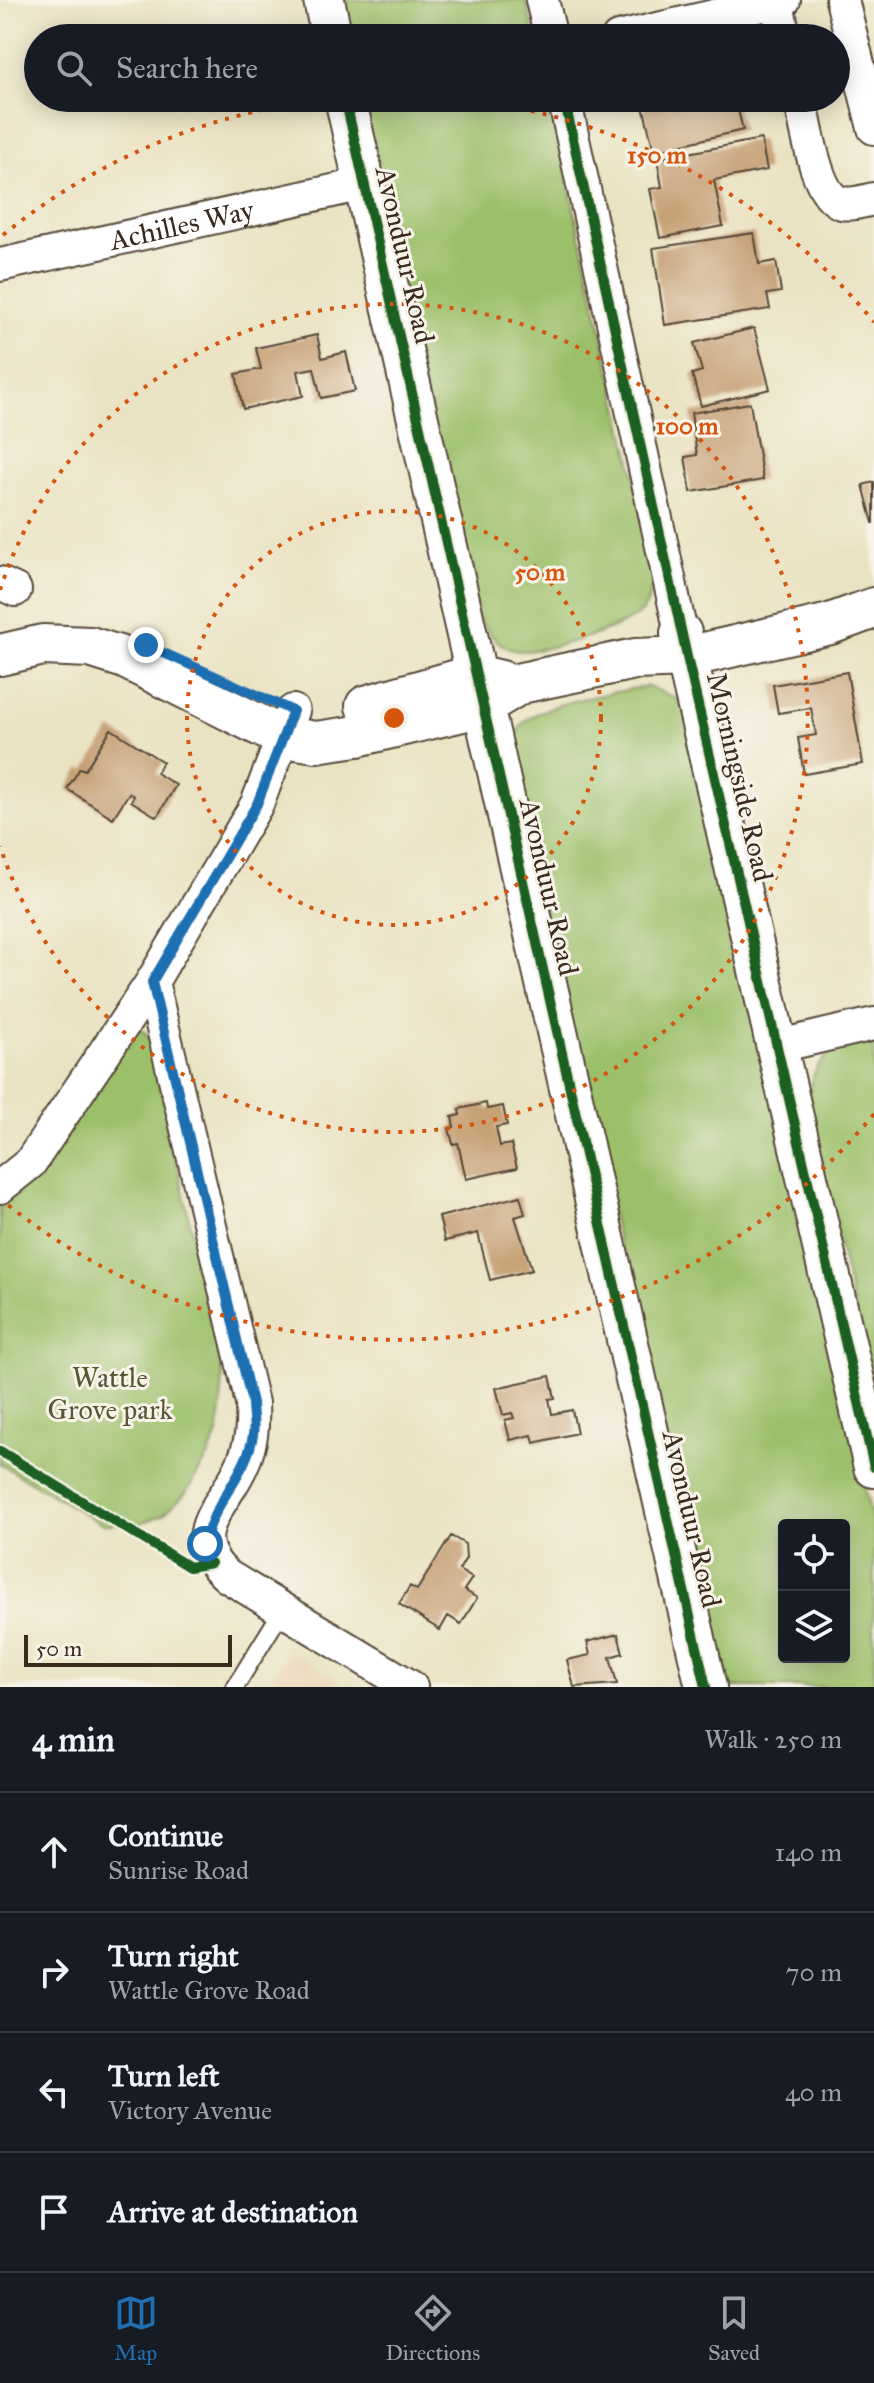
<!DOCTYPE html>
<html lang="en">
<head>
<meta charset="utf-8">
<style>
	:root { --surface:#171b24; --page:#242831; --text:#f1f3f6; --muted:#9ea1a6; --line:#363941; --accent:#1f6fb2 }
	body { margin:0; font-family:"IM FELL Great Primer",serif; background:var(--page); color:var(--text) }
	.controls { position:absolute; right:24px; bottom:24px; display:grid; overflow:hidden; border-radius:8px; box-shadow:0 4px 20px #0003 }
	.controls button { width:72px; height:72px; display:grid; place-items:center; padding:0; border:0; border-bottom:2px solid var(--line); background:var(--surface); color:var(--text); font:40px sans-serif }
	.scale { position:absolute; left:24px; bottom:20px; width:208px; box-sizing:border-box; padding-left:8px; border:4px solid #3b2a1e; border-top:0; font-size:22px; line-height:28px; white-space:nowrap; color:#3b2a1e; -webkit-text-stroke:6px #f7f3e8; paint-order:stroke }
	.stop { position:absolute; width:24px; height:24px; margin:-18px; border:6px solid #1f6fb2; border-radius:50%; background:#fff }
	.stop.end { background:#1f6fb2; border-color:#fff; box-shadow:0 2px 8px #0008 }
	.list { margin:0; padding:0; list-style:none }
	h2 { display:flex; justify-content:space-between; align-items:center; height:104px; margin:0; padding:0 32px; font-size:34px }
	h2 small { font-size:26px; font-weight:400; color:var(--muted) }
	.list li { display:grid; grid-template-columns:52px 1fr auto; gap:24px; align-items:center; box-sizing:border-box; height:120px; padding:0 32px; border-top:2px solid var(--line) }
	.list b { display:block; font-size:30px; white-space:nowrap }
	.list p { margin:0; font-size:26px; white-space:nowrap; color:var(--muted) }
	.list em { font-size:26px; font-style:normal; color:var(--muted) }
	.icon { flex:none; width:44px; height:44px; fill:none; stroke:currentColor; stroke-width:2; stroke-linecap:round; stroke-linejoin:round }
	.map { position:relative; flex:none; width:874px; height:1687px; overflow:hidden }
	.search { position:absolute; background:var(--surface); box-shadow:0 4px 20px #0003; left:24px; right:24px; top:24px; height:88px; display:flex; align-items:center; gap:20px; box-sizing:border-box; padding:0 28px; border-radius:44px; color:var(--muted); font-size:30px }
	.sheet { height:584px; background:var(--surface) }
	nav { display:flex; justify-content:space-around; align-items:center; box-sizing:border-box; height:112px; border-top:2px solid var(--line); background:var(--surface); font-size:22px; color:var(--muted) }
	nav a { display:grid; justify-items:center; gap:4px }
	nav .on { color:var(--accent) }
	.map>svg:first-child { display:block }
	.built { fill:#ebd8ba }
	.green { fill:#9cc06a; stroke:#6c7544; stroke-width:2; fill-rule:evenodd }
	.building { fill:#c7a277 }
	.lines { fill:none; stroke-linecap:round; stroke-linejoin:round }
	.service-casing { stroke:#554637; stroke-width:20 }
	.minor-casing { stroke:#554637; stroke-width:36 }
	.tertiary-casing { stroke:#554637; stroke-width:44 }
	.service { stroke:#fff; stroke-width:16 }
	.minor { stroke:#fff; stroke-width:32 }
	.tertiary { stroke:#fff; stroke-width:40 }
	.cycleway-casing { stroke:#f7f3e8; stroke-width:15 }
	.cycleway { stroke:#1b5e20; stroke-width:10 }
	.route { stroke:#1f6fb2; stroke-width:10 }
	.ring { fill:none; stroke:#d7540e; stroke-width:4; stroke-dasharray:4 8 }
	.labels { text-anchor:middle; dominant-baseline:central; stroke-width:6; stroke-linejoin:round; paint-order:stroke }
	.street-label { font-size:28px; fill:#3b2a1e; stroke:#f7f3e8 }
	.park-label { font-size:28px; fill:#585735; stroke:#f7f3e8 }
	.centre { fill:#d7540e; stroke:#f7f3e8; stroke-width:4 }
	.ring-label { font-size:24px; text-anchor:middle; font-weight:bold; fill:#d7540e; stroke:#f7f3e8; stroke-width:6; stroke-linejoin:round; paint-order:stroke }
</style>
</head>
<body>
<div class="map">
<svg width="874" height="1687" viewBox="0 0 874 1687">
	<rect width="100%" height="100%" fill="#f7f3e8"/>
	<filter id="ink" filterUnits="userSpaceOnUse"><feTurbulence type="fractalNoise" baseFrequency=".0125" numOctaves="2"/><feDisplacementMap in="SourceGraphic" scale="16" xChannelSelector="R" yChannelSelector="G"/><feConvolveMatrix kernelMatrix="1 2 1 2 8 2 1 2 1" color-interpolation-filters="sRGB"/></filter>
	<filter id="wash" filterUnits="userSpaceOnUse"><feTurbulence type="fractalNoise" baseFrequency=".006" numOctaves="4" result="noise"/><feDisplacementMap in="SourceGraphic" scale="32" xChannelSelector="R" yChannelSelector="G"/><feGaussianBlur stdDeviation="1.8" result="paint"/><feColorMatrix in="noise" values="0 0 0 0 0 0 0 0 0 0 0 0 0 0 0 0 0 1.4 0 .05"/><feComposite in="paint" operator="in"/></filter>
	<g filter="url(#wash)">
		<rect width="100%" height="100%" fill="#eae3c3"/>
		<!-- built -->
		<path class="built" d="M288,1651h1l59,36h-81z"/>
		<!-- green -->
		<path class="green" d="M331,0h195l9,38h-195z
			M355,98h194l106,469c-2,14 -3,30 -11,42 -12,18 -109,48 -131,41 -17,-6 -26,-19 -35,-33z
			M647,686l31,13 11,19 185,811v158h-155l-209,-925c2,-13 3,-25 11,-36 17,-24 96,-33 126,-40zM784,1525h60v132h-60z
			M136,1027l9,5 6,9 72,336 -4,54 -10,24 -23,38 -23,22 -25,9h-36l-102,-60v-271z
			M874,1039v359l-65,-286c-2,-52 18,-62 65,-73z"/>
		<g id="blocks">
			<!-- building -->
			<path class="building" d="M641,98h94l8,32 -89,21z
				M761,139l6,31 -53,10 9,46 -63,12 -10,-49 12,-2 -5,-28z
				M754,233l5,31 17,-3 5,31 -14,2 3,15 -105,16 -12,-77z
				M754,328l16,61 -69,17 -9,-32 10,-3 -8,-28z
				M317,335l5,23 24,-6 9,39 -34,7 -7,-30 -16,3 5,25 -60,13 -7,-35 25,-5 -5,-21z
				M750,403l13,77 -72,12 -6,-35 12,-2 -6,-42z
				M874,482v41h-1l-10,-38z
				M847,672l16,92 -59,10 -6,-36 18,-3 -5,-27 -33,5 -5,-28z
				M111,729l52,33 -7,11 20,12 -19,32 -26,-16 3,-5 -5,-3 -16,25 -46,-29 13,-21 5,2z
				M486,1103l1,6 16,-3 4,19 -11,2 4,19 11,-2 6,24 -51,11 -8,-36 -5,1 -4,-16 5,-1 -2,-10 8,-2 -1,-6z
				M520,1196l5,18 -10,3 17,53 -42,10 -12,-47 -33,8 -6,-24z
				M550,1376l5,22 -6,1 3,15 20,-4 5,23 -43,10 -2,-8 -22,5 -5,-20 9,-2 -2,-5 -9,2 -7,-27z
				M451,1536l14,8 1,14 -7,12 13,8 -8,12 13,8 -16,26 -13,-8 -8,14 -41,-26 11,-18 7,4z
				M618,1634l5,19 -13,4 7,27 -43,3 -7,-27 23,-5 -3,-13z"/>
		</g>
	</g>
	<g filter="url(#ink)">
		<use href="#blocks" fill-opacity="0" stroke="#554637" stroke-width="2"/>
		<g class="lines">
			<defs>
				<path id="service" d="M235,1687l47,-76"/>
				<g id="minor">
					<path d="M542,0l9,38"/>
					<path d="M842,0l32,128"/>
					<path d="M776,2l9,36"/>
					<path d="M618,38l166,-38"/>
					<path d="M564,98l117,535"/>
					<path d="M800,98c6,25 15,98 42,105 10,2 22,-2 32,-4"/>
					<path id="s1" d="M0,265l364,-81"/>
					<path d="M0,583l15,7"/>
					<path d="M152,982l100,421c1,22 0,39 -9,60 -18,43 -63,72 -16,113l184,111"/>
					<path d="M779,1046l95,-22"/>
					<path d="M0,1187l30,-24 122,-181 105,-178 36,-93"/>
				</g>
				<path id="tertiary" d="M324,0l8,38
					M345,98l361,1589
					M681,633l193,834
					M0,655l43,-10 47,2 35,11 158,79 33,5 41,-6 126,-30 38,-23 114,-24 52,-2 143,-33 44,-16
					M366,706l109,-31 26,6"/>
			</defs>
			<!-- service casing -->
			<use href="#service" class="service-casing"/>
			<!-- minor casing -->
			<use href="#minor" class="minor-casing"/>
			<!-- tertiary casing -->
			<use href="#tertiary" class="tertiary-casing"/>
			<!-- service -->
			<use href="#service" class="service"/>
			<!-- minor -->
			<use href="#minor" class="minor"/>
			<!-- tertiary -->
			<use href="#tertiary" class="tertiary"/>
			<defs>
				<path id="cycleway" d="M345,98l361,1589
					M564,98l123,559 187,810
					M0,1451l189,116 22,-4"/>
			</defs>
			<!-- cycleway casing -->
			<use href="#cycleway" class="cycleway-casing"/>
			<!-- cycleway -->
			<use href="#cycleway" class="cycleway"/>
		</g>
	</g>
	<g class="lines" filter="url(#ink)">
		<!-- route -->
		<path class="route" d="M146,645l147,66 -36,93 -105,178 100,421c0,10 3,22 1,32 -6,40 -42,69 -48,109"/>
	</g>
	<!-- distance rings -->
	<g class="ring">
		<circle cx="394" cy="718" r="207"/>
		<path d="M0 590A414 414 0 1 1 0 846"/>
		<path d="M874 1114A622 622 0 0 1 3 1201M3 235A622 622 0 0 1 340 98M448 98A622 622 0 0 1 874 322"/>
	</g>
	<g class="labels">
		<!-- street labels -->
		<g class="street-label">
			<text stroke="none"><textPath href="#s1" startOffset="186">Achilles Way</textPath></text>
			<text transform="translate(405 255) rotate(77)">Avonduur Road</text>
			<text transform="translate(740 777) rotate(77)">Morningside Road</text>
			<text transform="translate(549 887) rotate(77)">Avonduur Road</text>
			<text transform="translate(692 1519) rotate(77)">Avonduur Road</text>
		</g>
		<!-- park labels -->
		<g class="park-label">
			<text x="110" y="1377">Wattle<tspan x="110" dy="32">Grove park</tspan></text>
		</g>
	</g>
	<circle cx="394" cy="718" r="12" class="centre"/>
	<g class="ring-label">
		<text x="657" y="163">150 m</text>
		<text x="687" y="434">100 m</text>
		<text x="540" y="580">50 m</text>
	</g>
</svg>
<div class="controls">
<button><svg class="icon" aria-label="locate" viewBox="0 0 24 24"><circle cx="12" cy="12" r="6"/><path d="M12 2v4M12 18v4M2 12h4M18 12h4"/></svg></button>
<button><svg class="icon" aria-label="layers" viewBox="0 0 24 24"><path d="M12 4l9 5-9 5-9-5zM3 14l9 5 9-5"/></svg></button>
</div>
<div class="scale">50 m</div>
<div class="stop" style="left:205px;top:1544px"></div>
<div class="stop end" style="left:146px;top:645px"></div>
<div class="search"><svg class="icon" aria-label="search" viewBox="0 0 24 24"><circle cx="10" cy="10" r="6"/><path d="M15 15l6 6"/></svg>Search here</div>
</div>
<section class="sheet">
<h2>4 min<small>Walk · 250 m</small></h2>
<ul class="list">
<li><svg class="icon" aria-label="ahead" viewBox="0 0 24 24"><path d="M12 20V5M6 11l6-6 6 6"/></svg><div><b>Continue</b><p>Sunrise Road</p></div><em>140 m</em></li>
<li><svg class="icon" aria-label="right" viewBox="0 0 24 24"><path d="M7 20v-9h11M14 6l5 5-5 5"/></svg><div><b>Turn right</b><p>Wattle Grove Road</p></div><em>70 m</em></li>
<li><svg class="icon" aria-label="left" viewBox="0 0 24 24"><path d="M17 20v-9H6M10 6l-5 5 5 5"/></svg><div><b>Turn left</b><p>Victory Avenue</p></div><em>40 m</em></li>
<li><svg class="icon" aria-label="arrive" viewBox="0 0 24 24"><path d="M6 21V4h12l-3 4 3 4H6"/></svg><div><b>Arrive at destination</b></div></li>
</ul>
</section>
<nav>
<a class="on"><svg class="icon" aria-label="map" viewBox="0 0 24 24"><path d="M3 6l6-2 6 2 6-2v14l-6 2-6-2-6 2zM9 4v14M15 6v14"/></svg>Map</a>
<a><svg class="icon" aria-label="directions" viewBox="0 0 24 24"><path d="M12 3l9 9-9 9-9-9zM9 14v-3h6M13 9l2 2-2 2"/></svg>Directions</a>
<a><svg class="icon" aria-label="saved" viewBox="0 0 24 24"><path d="M7 4h10v16l-5-4-5 4z"/></svg>Saved</a>
</nav>
</body>
</html>
